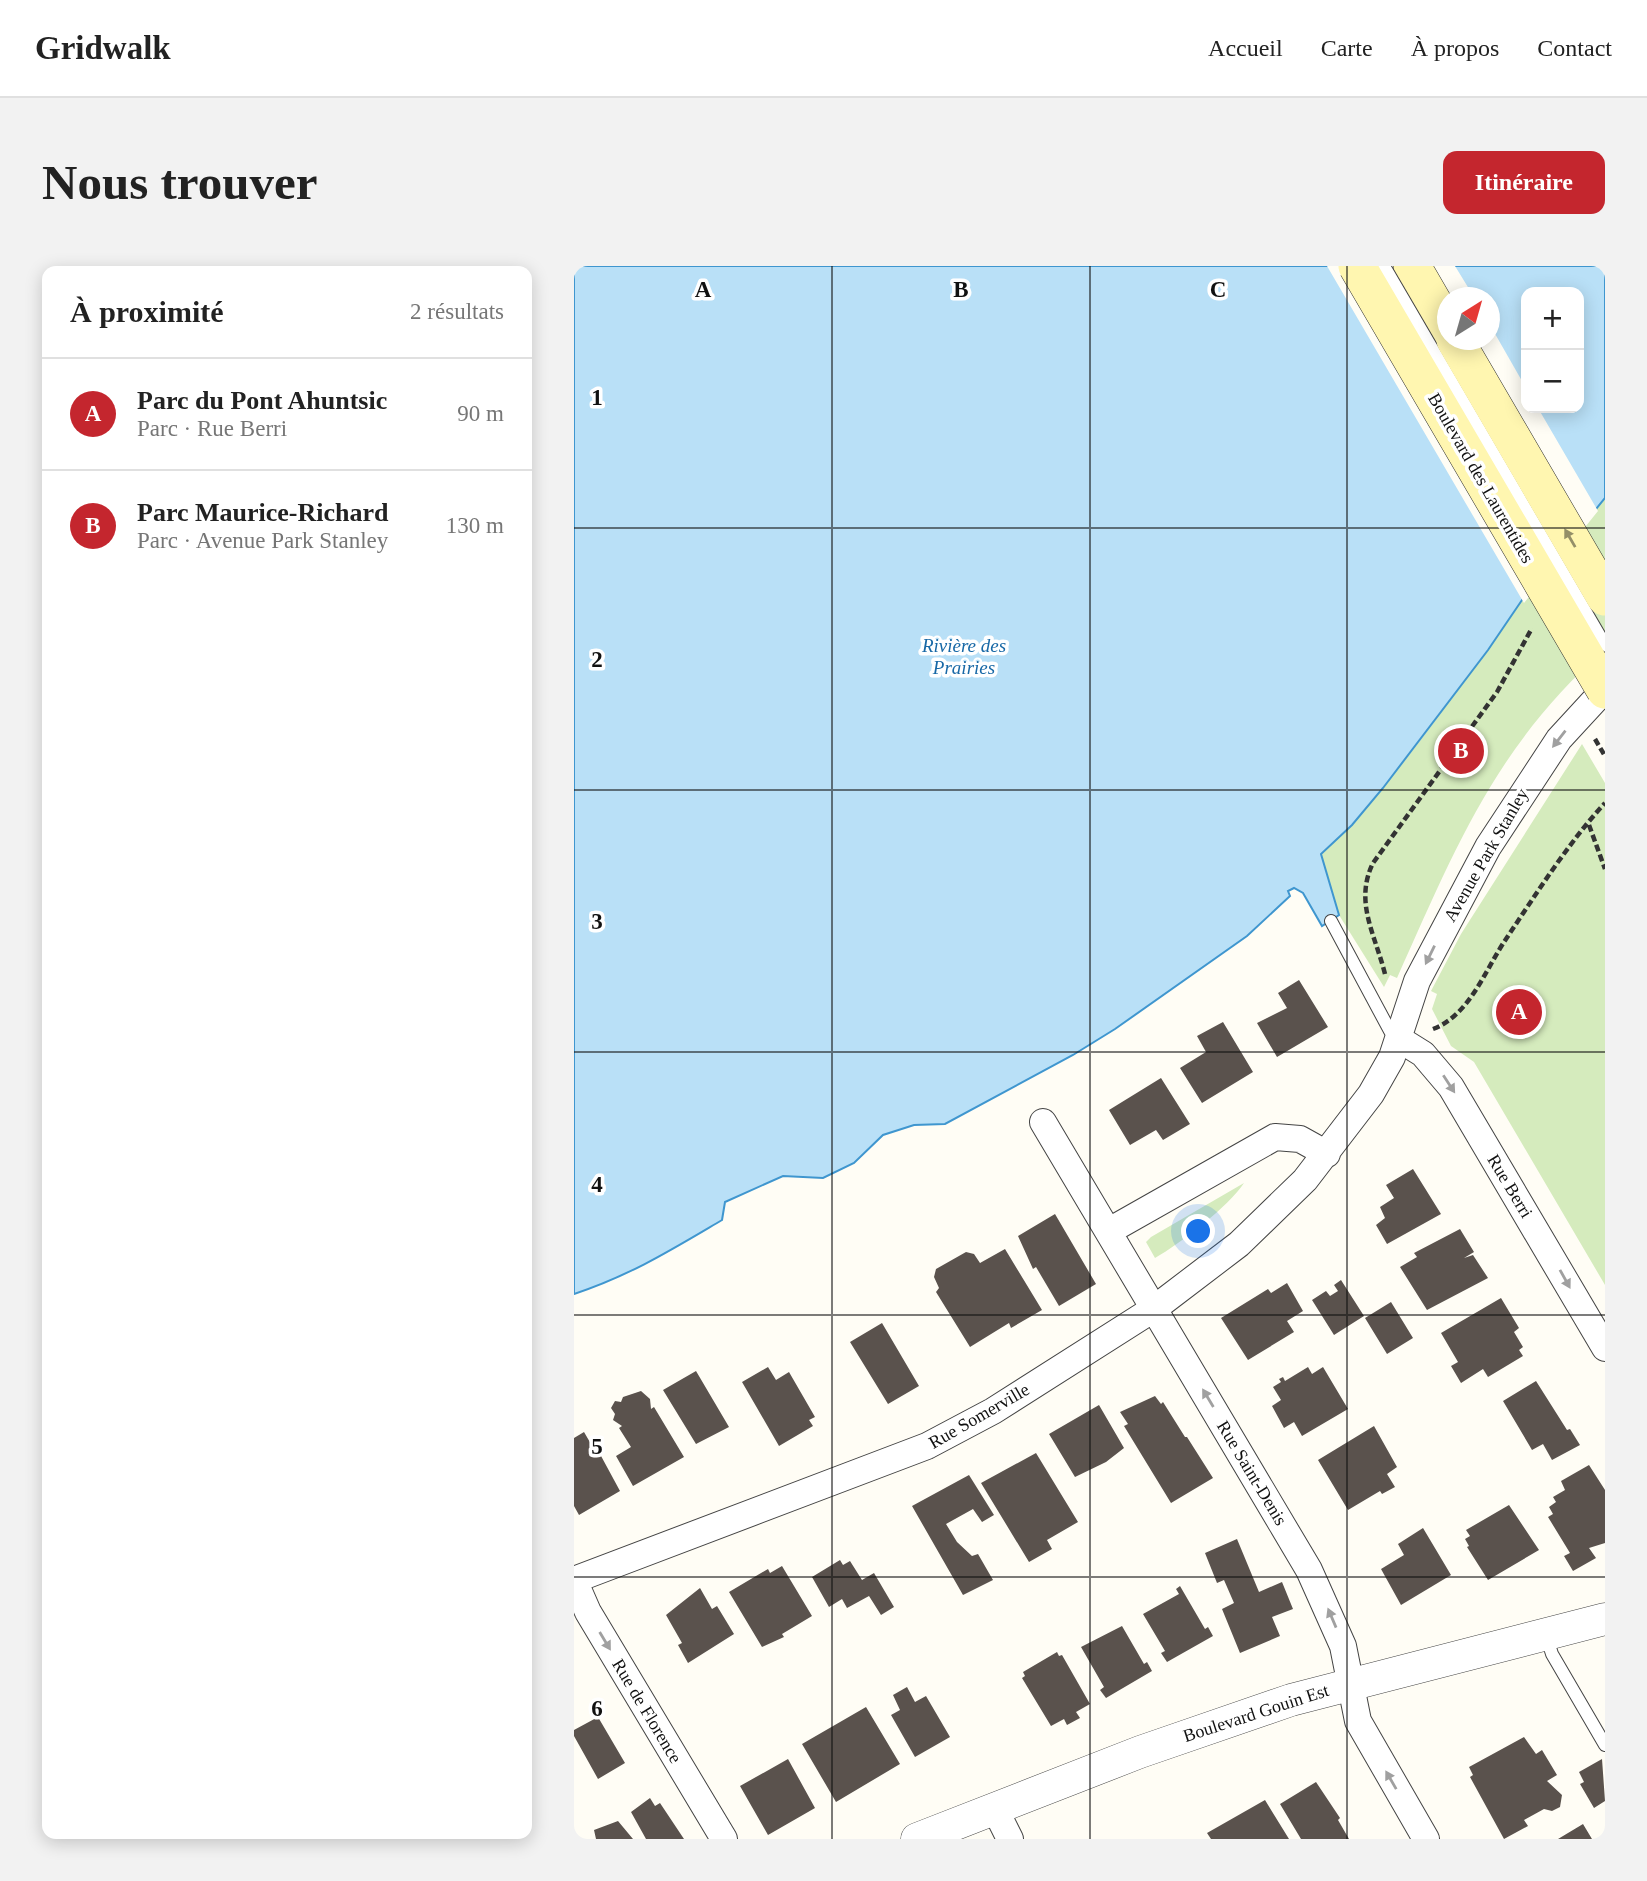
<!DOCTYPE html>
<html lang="fr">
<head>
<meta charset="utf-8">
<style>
	:root { --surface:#fff; --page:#f2f2f2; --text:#222; --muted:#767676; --line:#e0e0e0; --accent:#c4262e }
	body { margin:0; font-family:Georgia,serif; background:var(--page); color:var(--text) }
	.controls { position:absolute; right:21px; top:21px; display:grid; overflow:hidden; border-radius:14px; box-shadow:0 4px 18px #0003 }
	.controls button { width:63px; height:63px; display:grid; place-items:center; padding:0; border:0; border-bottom:2px solid var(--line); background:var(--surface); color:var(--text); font:35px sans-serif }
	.compass { position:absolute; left:863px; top:21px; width:63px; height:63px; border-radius:50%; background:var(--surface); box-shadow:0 4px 18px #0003; rotate:37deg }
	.you { position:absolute; left:625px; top:966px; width:24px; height:24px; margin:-18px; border:5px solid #fff; border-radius:50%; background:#1a73e8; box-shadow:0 0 0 10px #1a73e833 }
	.badge { display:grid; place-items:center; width:46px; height:46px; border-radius:50%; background:var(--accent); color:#fff; font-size:23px; font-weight:700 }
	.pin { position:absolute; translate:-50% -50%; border:4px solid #fff; box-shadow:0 2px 7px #0006 }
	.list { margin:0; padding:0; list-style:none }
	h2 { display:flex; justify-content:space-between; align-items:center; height:91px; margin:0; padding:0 28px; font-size:30px }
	h2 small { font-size:23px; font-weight:400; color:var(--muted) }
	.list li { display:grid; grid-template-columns:46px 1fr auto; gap:21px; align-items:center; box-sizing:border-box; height:112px; padding:0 28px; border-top:2px solid var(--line) }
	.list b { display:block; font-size:26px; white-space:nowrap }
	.list p { margin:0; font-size:23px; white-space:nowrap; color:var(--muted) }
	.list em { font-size:23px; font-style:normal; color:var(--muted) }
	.map { position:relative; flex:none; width:1031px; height:1573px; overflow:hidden; border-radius:14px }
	header { display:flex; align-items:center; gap:42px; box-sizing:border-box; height:98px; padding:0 35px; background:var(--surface); border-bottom:2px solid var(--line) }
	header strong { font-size:33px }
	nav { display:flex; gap:38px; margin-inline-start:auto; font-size:24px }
	.intro { display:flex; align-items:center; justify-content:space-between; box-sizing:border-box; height:168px; padding:0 42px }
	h1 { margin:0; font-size:49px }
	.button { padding:18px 32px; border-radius:14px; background:var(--accent); color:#fff; font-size:24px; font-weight:700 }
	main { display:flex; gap:42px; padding:0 42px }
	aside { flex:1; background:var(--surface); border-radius:14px; box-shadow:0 4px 18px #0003 }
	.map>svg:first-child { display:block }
	.green { fill:#d5ebbd }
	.water { fill:#b9e0f7; stroke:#3f96cf; stroke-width:2; fill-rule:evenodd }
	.pier { fill:#fffdf5 }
	.building { fill:#5a524d }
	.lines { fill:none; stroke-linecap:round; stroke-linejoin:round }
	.service-casing { stroke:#444; stroke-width:14 }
	.minor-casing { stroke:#444; stroke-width:28 }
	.tertiary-casing { stroke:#444; stroke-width:33 }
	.secondary-casing { stroke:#333; stroke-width:38 }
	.path { stroke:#333; stroke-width:4.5; stroke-dasharray:7 3.5; stroke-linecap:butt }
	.service { stroke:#fff; stroke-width:12 }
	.minor { stroke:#fff; stroke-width:26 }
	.tertiary { stroke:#fff; stroke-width:32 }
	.secondary { stroke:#fff6b0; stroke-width:37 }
	.service-bridge-casing { stroke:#444; stroke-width:14; stroke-linecap:butt }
	.secondary-bridge-casing { stroke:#333; stroke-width:38; stroke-linecap:butt }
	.service-bridge { stroke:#fff; stroke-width:12 }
	.secondary-bridge { stroke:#fff6b0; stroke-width:37 }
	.oneway { fill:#948f68 }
	.oneway2 { fill:#a0a0a0 }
	.grid { fill:none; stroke:#111; stroke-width:2; stroke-opacity:0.55 }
	.labels { text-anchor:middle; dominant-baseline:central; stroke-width:7; stroke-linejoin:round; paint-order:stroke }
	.street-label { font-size:18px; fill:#111; stroke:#fff }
	.water-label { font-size:19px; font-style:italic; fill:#1768a6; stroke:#fff }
	.grid-label { font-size:23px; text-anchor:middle; font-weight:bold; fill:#111; stroke:#fff; stroke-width:7; stroke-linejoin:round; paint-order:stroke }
</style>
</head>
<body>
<header>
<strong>Gridwalk</strong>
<nav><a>Accueil</a><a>Carte</a><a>À propos</a><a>Contact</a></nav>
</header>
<div class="intro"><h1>Nous trouver</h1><a class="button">Itinéraire</a></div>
<main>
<aside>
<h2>À proximité<small>2 résultats</small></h2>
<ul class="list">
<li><span class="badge">A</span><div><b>Parc du Pont Ahuntsic</b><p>Parc · Rue Berri</p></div><em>90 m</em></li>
<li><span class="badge">B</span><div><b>Parc Maurice-Richard</b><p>Parc · Avenue Park Stanley</p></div><em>130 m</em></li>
</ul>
</aside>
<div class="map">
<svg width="1031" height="1573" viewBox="0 0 1031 1573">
	<rect width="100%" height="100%" fill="#fffdf5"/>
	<!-- green -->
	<path class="green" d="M1031,232v151c-110,98 -149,198 -208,329l-7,-3 -6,12 -45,-72 -18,-61c110,-105 181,-244 284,-356z
		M1008,478l23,39v502l-131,-223 -23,-16 -19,-37 5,-15 -6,-3 30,-57z
		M670,917c-15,23 -64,61 -89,75l-9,-16 5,-5z"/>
	<!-- water -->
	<path class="water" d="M0,0h1031v232l-83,102 -34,50 -105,138 -31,37 -31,29 18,61 -17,11 -19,-33 -9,-5 -6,3 2,5 -43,40 -132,93 -42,26 -128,69 -31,1 -31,10 -29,28 -31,15 -40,-2 -58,26 -3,18c-51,30 -91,55 -148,74zM952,26h53v116h-53zM874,32h42v42h-42z"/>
	<!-- pier -->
	<path class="pier" d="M753,0h128l19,31 -26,1v42h42v-15l36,63v20h12l60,103 -74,92z"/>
	<!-- building -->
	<path class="building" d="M725,714l29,47 -51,30 -20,-34 30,-15 -9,-15z
		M649,756l30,50 -51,31 -22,-35 26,-16 -9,-16z
		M587,812l29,46 -27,16 -7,-10 -26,15 -21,-35z
		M839,903l28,45 -54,30 -11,-19 9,-7 -5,-11 14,-9 -8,-13z
		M481,948l41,70 -37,22 -23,-39 -3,2 -15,-33z
		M886,963l14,23 -10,6 9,-3 15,23 -61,32 -27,-43 17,-10 -3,-4z
		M431,983l37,61 -31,18 -2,-5 -39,24 -34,-55 3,-4 -5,-11 2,-8 30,-17 8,2 6,9z
		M767,1014l23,36 -30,19 -22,-35 14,-9 4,5 8,-5 -4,-6z
		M713,1017l16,28 -16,10 7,11 -46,28 -27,-42 47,-29 3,4z
		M927,1032l18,30 -5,4 9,15 -4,3 4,6 -35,21 -5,-8 -22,14 -10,-17 7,-4 -17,-29z
		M817,1036l22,36 -26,16 -22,-36z
		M308,1057l37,63 -31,18 -38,-62z
		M194,1101l8,13 13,-8 26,45 -6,3 4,6 -34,20 -37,-64z
		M734,1101l4,7 11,-7 25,42 -46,27 -8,-14 -10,6 -12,-22 9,-6 -8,-13 8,-5 -2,-3 4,-2 2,4z
		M122,1105l33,56 -33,17 -33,-54z
		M962,1115l31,49 3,-1 10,16 -28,15 -9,-16 -11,6 -29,-49z
		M67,1125l9,8 1,10 3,-2 30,50 -51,29 -17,-30 15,-9 -12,-19 3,-2 -9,-6 2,-6 -4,-6 4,-7 6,1 2,-5z
		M581,1130l6,8 2,-2 22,35h2l26,41 -42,25 -47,-77 4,-2 -8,-12z
		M525,1139l25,43 -18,14 -31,15 -26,-43z
		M800,1160l23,41 -10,7 8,13 -13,7 -2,-3 -32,19 -30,-50z
		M10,1166l7,12 3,-1 26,48 -41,24 -5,-9v-68z
		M462,1187l42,69 -31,18 5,9 -23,13 -48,-79z
		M1015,1199l16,25v53l-16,5 7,10 -23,13 -9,-15 6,-3 -22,-36 5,-3 -4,-7 7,-5 -3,-5 12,-7 -4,-9z
		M395,1209l25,40 -12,7 -9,-13 -27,15 11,18 15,14 6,-2 15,26 -30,15 -51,-89z
		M935,1239l30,45 -51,30 -21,-33 2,-1 -4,-7 5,-3 -4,-6z
		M849,1262l28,47 -50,30 -20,-36 23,-14 -6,-11z
		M663,1273l22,53 23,-10 11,27 -21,8 8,19 -40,17 -18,-44 12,-6 -10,-23 -7,3 -12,-30z
		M266,1294l3,5 7,-4 12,19 12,-7 20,34 -13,8 -12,-19 -22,12 -5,-9 -13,8 -17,-30z
		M208,1300l30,50 -30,18 2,3 -22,10 -33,-55 39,-23 2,4z
		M606,1320l25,43 3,-2 5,9 -46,26 -6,-9 4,-2 -22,-37 36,-20 -3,-5z
		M126,1322l12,21 5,-3 17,28 -46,29 -10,-18 4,-2 -16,-28z
		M548,1360l22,38 3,-2 5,9 -46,27 -6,-8 4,-3 -23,-40z
		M483,1386l2,4 3,-1 28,49 -14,8 4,6 -13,7 -3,-6 -13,7 -29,-48 3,-2 -2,-4z
		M333,1421l8,15 11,-6 24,41 -35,20 -24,-42 9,-5 -7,-15z
		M292,1441l34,57 -64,38 -34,-58z
		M24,1451l27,46 -27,16 -24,-43v-6z
		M950,1471l12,17 6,-4 15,25 -10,6 15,14 -2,12 -8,4 -8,-2 -20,11 4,6 -24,13 -34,-62 3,-2 -4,-8z
		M214,1493l27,49 -47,27 -28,-49z
		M1028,1493l3,42 -11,7 -14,-24 4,-2 -5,-10z
		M742,1516l24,36 -2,2 11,19h-48l-21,-35z
		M76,1532l5,8 5,-3 24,36h-38l-15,-27z
		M691,1534l24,39h-78l-4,-6z
		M44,1555l15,18h-37l-2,-9z
		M1009,1558l9,15h-34z"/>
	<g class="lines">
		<defs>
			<path id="service" d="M757,655l59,110 8,8
				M972,1369l6,19 53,91"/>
			<path id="minor" d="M825,773l24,15 28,33 154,261
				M469,856l266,448 34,76 15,75 68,118
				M535,965l166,-94 25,2 27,15
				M0,1314l353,-134 66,-35 162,-103 84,-64 66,-64 66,-86 21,-37 25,-76 71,-134 71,-108 46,-50
				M0,1314l14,32 136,227
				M421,1543l15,30"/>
			<path id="tertiary" d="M343,1573l223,-87 151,-52 314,-81"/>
			<path id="secondary" d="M838,0l36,62"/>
		</defs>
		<!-- service casing -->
		<use href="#service" class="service-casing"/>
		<!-- minor casing -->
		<use href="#minor" class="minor-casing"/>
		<!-- tertiary casing -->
		<use href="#tertiary" class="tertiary-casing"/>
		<!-- secondary casing -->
		<use href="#secondary" class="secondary-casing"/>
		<!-- path -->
		<path class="path" d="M1021,473l10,17
			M1015,559l16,44
			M811,708c-10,-40 -31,-72 -12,-111l124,-171 35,-64
			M859,763c37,-14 52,-59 73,-90 30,-45 63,-97 99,-136"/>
		<!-- service -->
		<use href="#service" class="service"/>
		<!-- minor -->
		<use href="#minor" class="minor"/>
		<!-- tertiary -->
		<use href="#tertiary" class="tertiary"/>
		<!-- secondary -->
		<use href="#secondary" class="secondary"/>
		<defs>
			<path id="service-bridge" d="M810,0l221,379"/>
			<path id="secondary-bridge" d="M783,0l248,424
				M881,74l150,257"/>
		</defs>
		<!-- service-bridge casing -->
		<use href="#service-bridge" class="service-bridge-casing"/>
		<!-- secondary-bridge casing -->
		<use href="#secondary-bridge" class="secondary-bridge-casing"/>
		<!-- service-bridge -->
		<use href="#service-bridge" class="service-bridge"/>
		<!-- secondary-bridge -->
		<use href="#secondary-bridge" class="secondary-bridge"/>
	</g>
	<!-- one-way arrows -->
	<defs><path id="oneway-solid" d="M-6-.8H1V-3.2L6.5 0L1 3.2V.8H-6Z" transform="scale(1.75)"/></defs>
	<use class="oneway" href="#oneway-solid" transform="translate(996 272) rotate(-120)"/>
	<g class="oneway2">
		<use href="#oneway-solid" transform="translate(985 473) rotate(128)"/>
		<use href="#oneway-solid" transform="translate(856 689) rotate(116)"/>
		<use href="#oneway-solid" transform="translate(875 818) rotate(57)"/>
		<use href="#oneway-solid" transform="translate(991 1013) rotate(61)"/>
		<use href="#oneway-solid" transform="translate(634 1132) rotate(-121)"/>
		<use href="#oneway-solid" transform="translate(758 1352) rotate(-113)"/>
		<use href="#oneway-solid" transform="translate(31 1375) rotate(59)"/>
		<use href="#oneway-solid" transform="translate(817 1514) rotate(-120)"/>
	</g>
	<!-- grid -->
	<path class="grid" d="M258,0v1573M516,0v1573M773,0v1573M0,262h1031M0,524h1031M0,786h1031M0,1049h1031M0,1311h1031"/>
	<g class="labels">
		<!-- street labels -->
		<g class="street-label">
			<text transform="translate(907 212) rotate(60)">Boulevard des Laurentides</text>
			<text transform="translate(912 589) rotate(-60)">Avenue Park Stanley</text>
			<text transform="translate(936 920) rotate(59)">Rue Berri</text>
			<text transform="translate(405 1150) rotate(-30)">Rue Somerville</text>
			<text transform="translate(678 1207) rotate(59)">Rue Saint-Denis</text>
			<text transform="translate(73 1445) rotate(59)">Rue de Florence</text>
			<text transform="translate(682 1447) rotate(-18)">Boulevard Gouin Est</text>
		</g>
		<!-- water labels -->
		<g class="water-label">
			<text x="390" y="379">Rivière des<tspan x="390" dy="22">Prairies</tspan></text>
		</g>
	</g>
	<g class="grid-label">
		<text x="129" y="31">A</text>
		<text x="387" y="31">B</text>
		<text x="644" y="31">C</text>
		<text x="23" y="139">1</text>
		<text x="23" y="401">2</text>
		<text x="23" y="663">3</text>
		<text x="23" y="926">4</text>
		<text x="23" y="1188">5</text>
		<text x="23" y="1450">6</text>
	</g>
</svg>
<div class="controls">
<button>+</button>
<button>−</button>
</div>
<svg class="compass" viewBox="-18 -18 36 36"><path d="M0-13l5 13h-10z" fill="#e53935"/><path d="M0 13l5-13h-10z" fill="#767676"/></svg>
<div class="you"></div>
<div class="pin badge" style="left:945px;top:746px">A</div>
<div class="pin badge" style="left:887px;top:485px">B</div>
</div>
</main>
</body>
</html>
